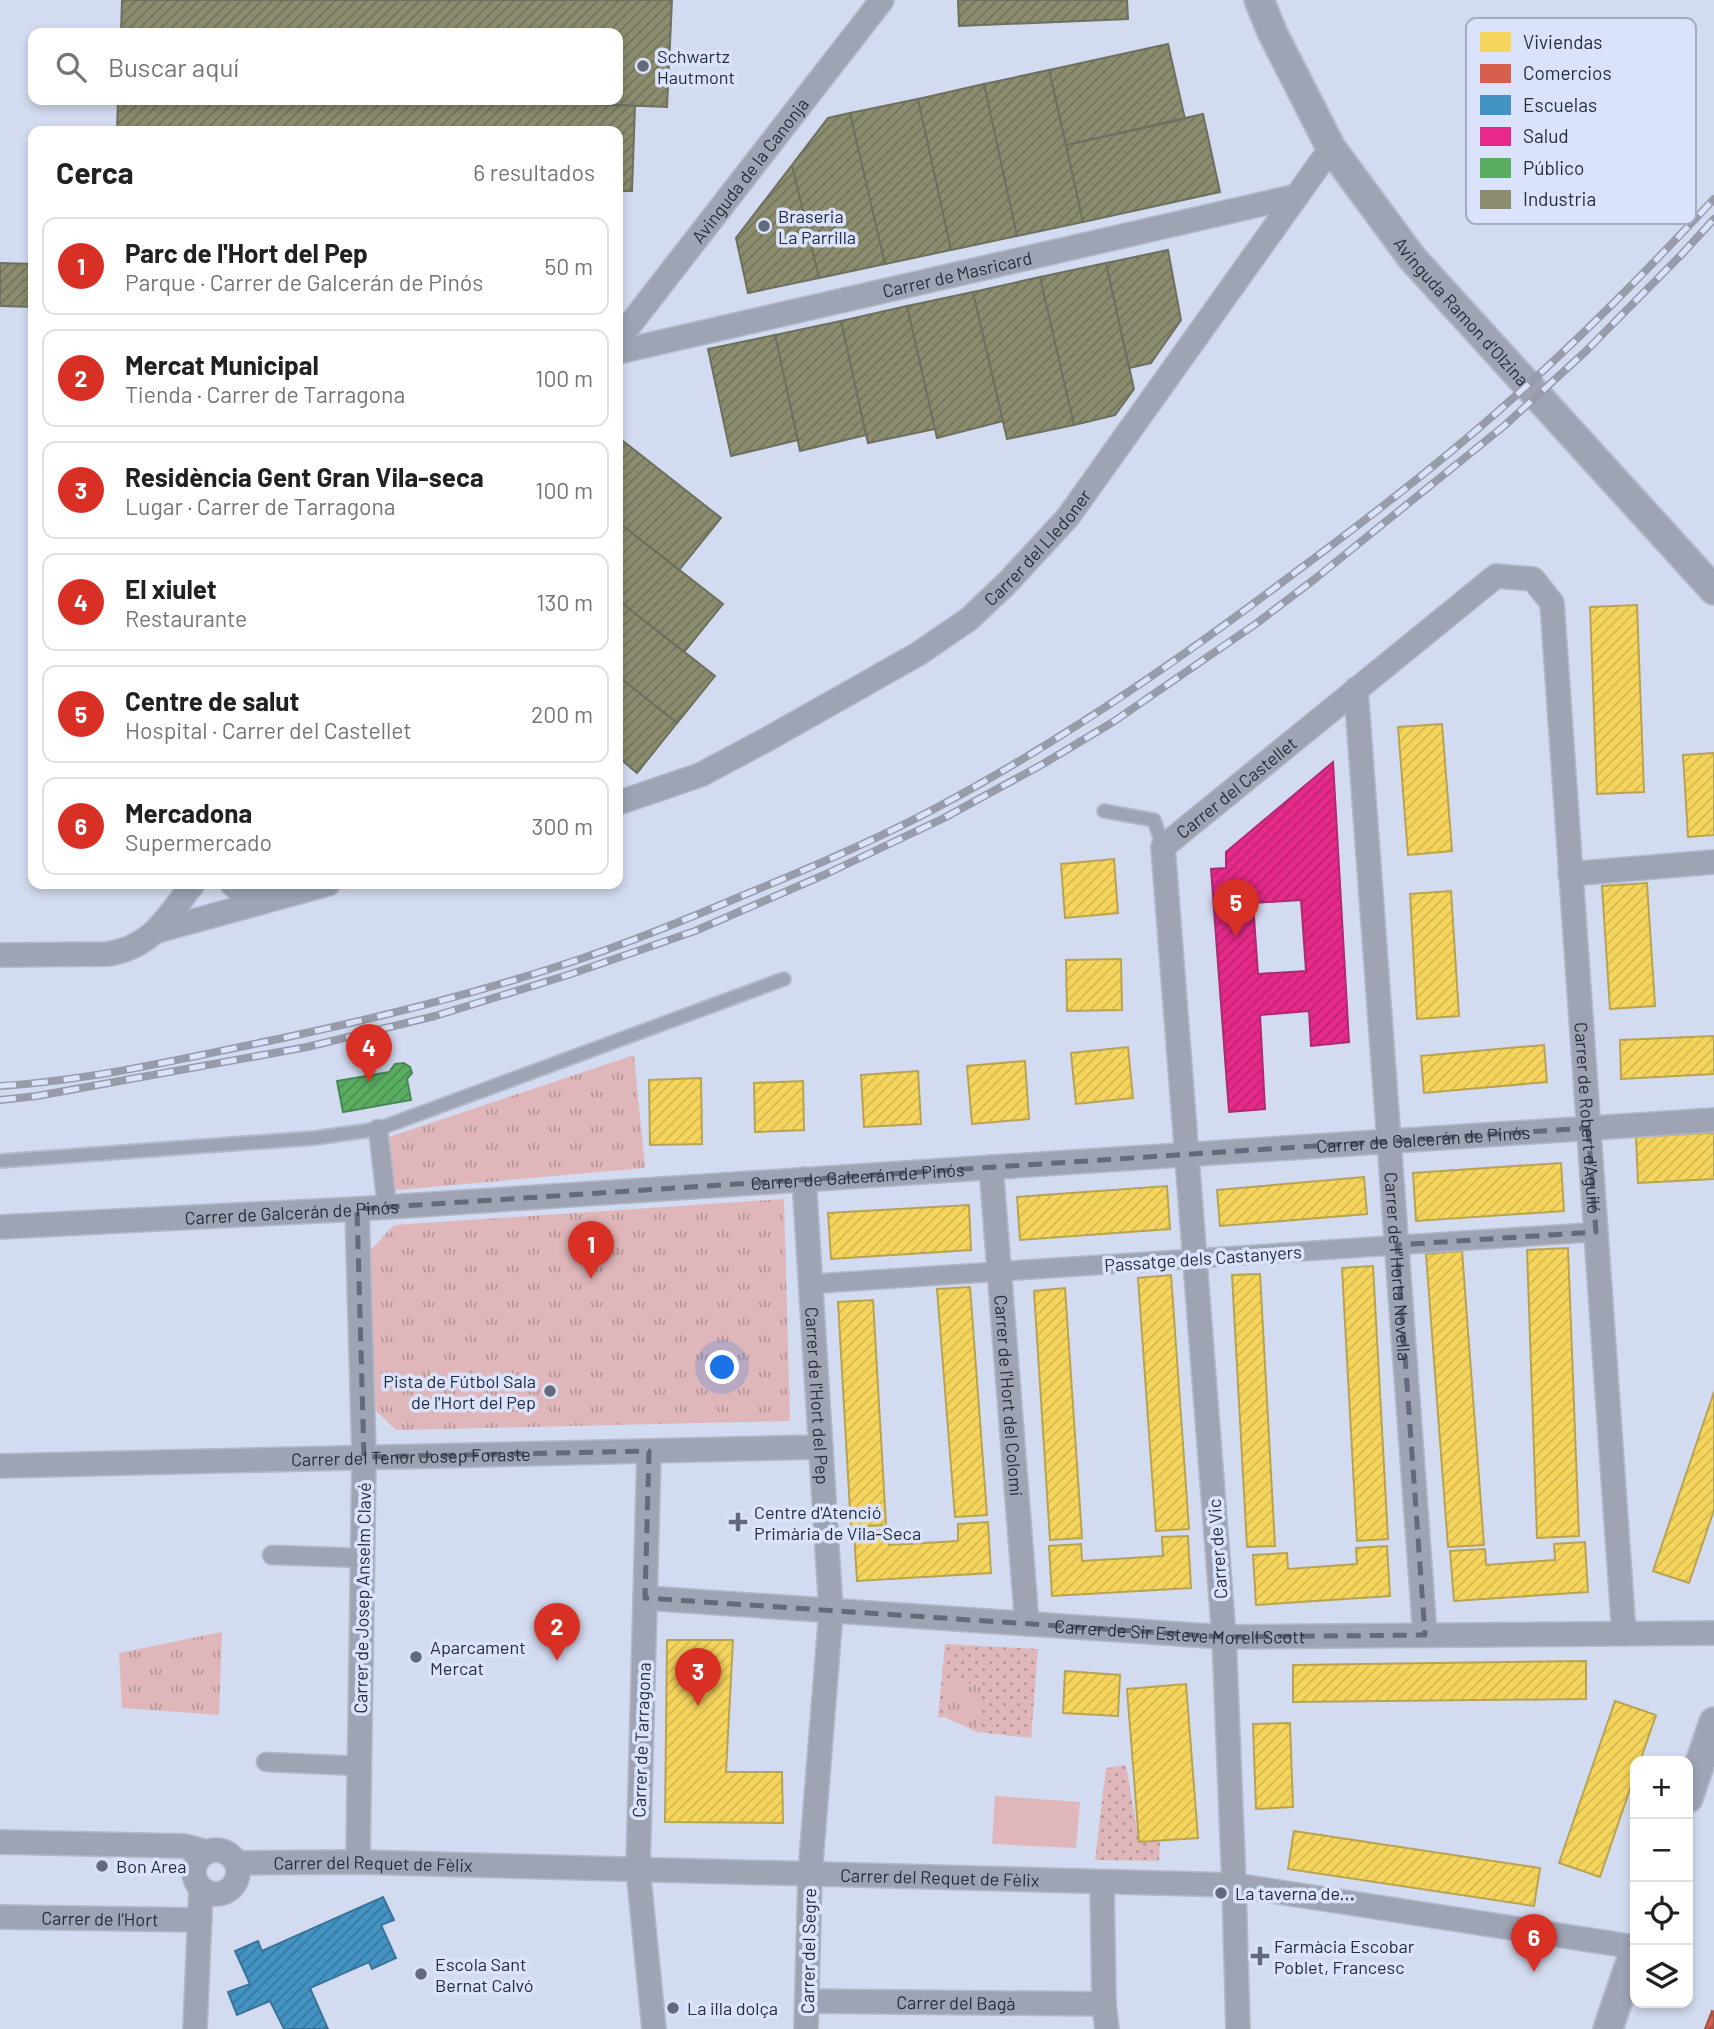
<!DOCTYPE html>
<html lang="es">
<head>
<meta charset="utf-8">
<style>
	:root { --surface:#fff; --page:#f6f6f6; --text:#202124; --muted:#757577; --line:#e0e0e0; --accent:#d93025 }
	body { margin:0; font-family:Barlow,sans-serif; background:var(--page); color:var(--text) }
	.controls { position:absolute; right:21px; bottom:21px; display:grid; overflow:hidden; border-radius:14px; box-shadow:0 4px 10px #0003 }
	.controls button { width:63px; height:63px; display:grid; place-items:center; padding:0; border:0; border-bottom:2px solid var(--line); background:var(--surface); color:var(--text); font:35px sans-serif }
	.you { position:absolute; left:723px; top:1368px; width:24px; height:24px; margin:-18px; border:5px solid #fff; border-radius:50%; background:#1a73e8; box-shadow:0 0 0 10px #1a73e833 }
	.badge { display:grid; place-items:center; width:46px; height:46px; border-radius:50%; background:var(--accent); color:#fff; font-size:23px; font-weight:700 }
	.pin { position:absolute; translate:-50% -58px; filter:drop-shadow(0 2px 4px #0008) }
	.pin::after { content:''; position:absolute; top:37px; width:24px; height:21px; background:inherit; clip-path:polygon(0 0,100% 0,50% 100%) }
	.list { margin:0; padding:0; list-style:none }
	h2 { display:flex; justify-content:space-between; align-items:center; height:91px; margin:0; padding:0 28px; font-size:30px }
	h2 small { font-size:23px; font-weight:400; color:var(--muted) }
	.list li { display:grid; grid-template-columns:46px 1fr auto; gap:21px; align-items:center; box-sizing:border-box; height:98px; margin:0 14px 14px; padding:0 14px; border:2px solid var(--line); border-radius:14px }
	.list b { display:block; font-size:26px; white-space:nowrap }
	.list p { margin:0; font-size:23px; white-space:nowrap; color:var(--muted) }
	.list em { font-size:23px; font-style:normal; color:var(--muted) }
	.icon { flex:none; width:38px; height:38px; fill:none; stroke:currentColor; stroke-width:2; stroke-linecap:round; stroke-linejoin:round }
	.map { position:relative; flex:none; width:1714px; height:2029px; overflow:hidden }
	.search { position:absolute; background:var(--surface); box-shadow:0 4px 10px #0003; left:28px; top:28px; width:595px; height:77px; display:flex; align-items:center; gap:18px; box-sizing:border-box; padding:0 24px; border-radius:14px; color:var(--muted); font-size:26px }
	.panel { position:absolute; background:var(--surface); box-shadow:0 4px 10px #0003; left:28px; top:126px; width:595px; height:763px; border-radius:14px }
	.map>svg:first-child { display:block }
	.grass { fill:#dfb7ba }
	.park { fill:url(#park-tufts) }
	.garden { fill:url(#garden-dots) }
	.homes { fill:url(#homes-hatch); stroke:#b8a352; stroke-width:2 }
	.shops { fill:url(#shops-hatch); stroke:#a25148; stroke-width:2 }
	.schools { fill:url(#schools-hatch); stroke:#3b749a; stroke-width:2 }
	.health { fill:url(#health-hatch); stroke:#ae2a73; stroke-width:2; fill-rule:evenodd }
	.public { fill:url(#public-hatch); stroke:#4b8756; stroke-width:2 }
	.industry { fill:url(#industry-hatch); stroke:#6e705f; stroke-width:2 }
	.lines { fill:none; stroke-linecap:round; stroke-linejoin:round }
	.service-casing { stroke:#b3b9ca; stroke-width:16 }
	.pedestrian-casing { stroke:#b3b9ca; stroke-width:21 }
	.minor-casing { stroke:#b3b9ca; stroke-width:26 }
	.tertiary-casing { stroke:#b3b9ca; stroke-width:32 }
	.service { stroke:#9ea4b4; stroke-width:12 }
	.pedestrian { stroke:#9ea4b4; stroke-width:18 }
	.minor { stroke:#9ea4b4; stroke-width:23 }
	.tertiary { stroke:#9ea4b4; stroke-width:28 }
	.rail-casing { stroke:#979baa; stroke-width:8 }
	.rail { stroke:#dae3fb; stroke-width:5; stroke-dasharray:16; stroke-linecap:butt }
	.marked { fill:none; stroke:#646a7b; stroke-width:5; stroke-dasharray:14 9; stroke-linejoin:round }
	.poi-dot { fill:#646a7b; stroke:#dae3fb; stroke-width:2.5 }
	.labels { text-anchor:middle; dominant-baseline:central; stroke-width:7; stroke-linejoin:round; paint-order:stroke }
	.poi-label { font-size:18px; fill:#282d3c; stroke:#dae3fb; text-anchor:start }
	.street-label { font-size:18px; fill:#282d3c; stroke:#dae3fb }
	.key { fill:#dae3fb; stroke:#a5acc2; stroke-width:2 }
	.key-label { font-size:19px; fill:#282d3c }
</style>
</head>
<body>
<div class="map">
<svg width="1714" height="2029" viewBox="0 0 1714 2029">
	<defs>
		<pattern id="park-tufts" width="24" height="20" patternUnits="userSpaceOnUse" patternTransform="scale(1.75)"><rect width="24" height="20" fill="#dfb7ba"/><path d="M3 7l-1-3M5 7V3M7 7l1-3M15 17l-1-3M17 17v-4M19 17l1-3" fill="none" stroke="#b59598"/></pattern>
		<pattern id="garden-dots" width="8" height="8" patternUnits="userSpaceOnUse" patternTransform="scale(1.75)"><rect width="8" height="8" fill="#dfb7ba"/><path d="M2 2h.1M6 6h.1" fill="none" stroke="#b59598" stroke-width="1.8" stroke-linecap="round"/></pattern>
		<pattern id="homes-hatch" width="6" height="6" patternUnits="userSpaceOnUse" patternTransform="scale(1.75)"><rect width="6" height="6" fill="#f6d55c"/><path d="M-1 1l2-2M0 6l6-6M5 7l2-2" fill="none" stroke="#d3b751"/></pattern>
		<pattern id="shops-hatch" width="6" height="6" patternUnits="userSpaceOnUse" patternTransform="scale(1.75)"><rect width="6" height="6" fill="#d6604d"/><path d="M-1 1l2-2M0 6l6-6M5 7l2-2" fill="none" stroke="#ae5041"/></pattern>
		<pattern id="schools-hatch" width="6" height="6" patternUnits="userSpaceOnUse" patternTransform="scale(1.75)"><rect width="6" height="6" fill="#4393c3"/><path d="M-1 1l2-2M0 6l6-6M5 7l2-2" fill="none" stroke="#3878a0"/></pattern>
		<pattern id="health-hatch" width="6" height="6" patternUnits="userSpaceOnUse" patternTransform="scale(1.75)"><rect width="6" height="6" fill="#e7298a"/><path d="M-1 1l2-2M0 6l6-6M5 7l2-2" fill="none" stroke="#bb2472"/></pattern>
		<pattern id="public-hatch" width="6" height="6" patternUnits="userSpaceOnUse" patternTransform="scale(1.75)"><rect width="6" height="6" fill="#5aae61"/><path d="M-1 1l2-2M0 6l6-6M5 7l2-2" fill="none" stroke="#4a8e51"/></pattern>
		<pattern id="industry-hatch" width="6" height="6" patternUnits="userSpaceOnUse" patternTransform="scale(1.75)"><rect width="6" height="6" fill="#8c8c6e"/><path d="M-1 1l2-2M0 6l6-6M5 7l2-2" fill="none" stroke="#72735c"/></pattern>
	</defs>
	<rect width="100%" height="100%" fill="#d3dbf0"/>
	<!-- grass -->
	<path class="grass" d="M995,1796l85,6 -4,46 -84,-4z"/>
	<!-- park -->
	<path class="park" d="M634,1055l11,113 -260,23 -5,-51z
		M784,1199l6,222 -394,9 -27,-26v-152l25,-27z
		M222,1632l-3,83 -97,-7 -3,-55z
		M947,1681l37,4 -7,47 -33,-15z"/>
	<!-- garden -->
	<path class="garden" d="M945,1644l93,5 -7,89 -54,-6 6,-47 -35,-4 -4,36 -6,1z
		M1126,1765l13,77 21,-1 -1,20 -64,-1 11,-92z"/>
	<!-- homes -->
	<path class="homes" d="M1637,605l7,187 -47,2 -7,-187z
		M1442,724l10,127 -44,4 -10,-128z
		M1714,753v82l-26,2 -5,-82z
		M1114,859l4,54 -53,5 -4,-54z
		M1647,883l8,123 -45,3 -8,-123z
		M1451,891l8,125 -42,3 -7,-125z
		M1121,959l1,51 -55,1 -1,-51z
		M1714,1036v38l-93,5 -1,-39z
		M1544,1045l3,37 -123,11 -3,-37z
		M1128,1047l5,51 -57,6 -5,-51z
		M1025,1061l4,58 -57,5 -5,-58z
		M918,1071l3,53 -57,3 -3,-52z
		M701,1078l1,66 -52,1 -1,-65z
		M803,1081l1,49 -49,2 -1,-49z
		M1709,1133h5v46l-76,4 -2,-46z
		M1561,1163l3,48 -148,10 -3,-48z
		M1364,1177l3,37 -147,12 -3,-36z
		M1167,1186l3,43 -150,11 -3,-43z
		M969,1205l2,45 -140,9 -3,-46z
		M1568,1248l11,288 -42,2 -10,-288z
		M1462,1251l22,294 -36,2 -22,-293z
		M1373,1266l15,273 -31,2 -15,-273z
		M1260,1274l15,272 -28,1 -15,-272z
		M1171,1275l18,254 -33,2 -18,-253z
		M970,1287l17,228 -32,2 -18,-228z
		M1065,1288l17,250 -32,2 -16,-249z
		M873,1300l13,225 -35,2 -13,-225z
		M1714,1392v118l-25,73 -36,-12z
		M988,1522l3,51 -134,8 -3,-49 34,-2 1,15 69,-4v-17z
		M1188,1536l3,52 -139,8 -3,-50 32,-2 1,17 81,-5 -1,-19z
		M1585,1542l3,50 -134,9 -4,-50 35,-2 1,16 69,-5 -1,-16z
		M1387,1546l3,50 -134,9 -3,-50 34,-2 1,16 69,-5 -1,-16z
		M667,1640h66l-7,132h56l1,51 -118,-1z
		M1586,1661v38l-293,3v-37z
		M1065,1671l55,4 -2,41 -55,-3z
		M1186,1684l12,154 -59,4 -12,-153z
		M1615,1701l41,14 -16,46h-5v13l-35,103 -41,-14z
		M1290,1723l3,84 -37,2 -3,-85z
		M1294,1831l246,37 -6,38 -246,-37z"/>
	<!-- shops -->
	<path class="shops" d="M1712,2011l2,1v17h-9z"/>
	<!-- schools -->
	<path class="schools" d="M383,1897l11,23 -13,5 15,33 -24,11 -3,-7 -59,26 18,41h-44l-14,-28 -33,14 -9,-23 22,-8 -15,-33 23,-10 4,10z"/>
	<!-- health -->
	<path class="health" d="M1333,762l16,280 -38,4 -2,-35 -49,4 5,94 -36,3 -18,-243 15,-1v-16zM1301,900l5,71 -48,3 -5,-71z"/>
	<!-- public -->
	<path class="public" d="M404,1063l6,4 2,6 -5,6 4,21 -68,12 -6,-31 52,-9 6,-8z"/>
	<!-- industry -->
	<path class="industry" d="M122,0h550l-5,107 -179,-7h130v-67h-497z
		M958,0h169l1,19 -169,7z
		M1168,44l17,75 -119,26 -17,-75z
		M1049,70l34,152 -66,14 -33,-152z
		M984,84l33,152 -66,14 -33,-151z
		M918,99l33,151 -66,14 -35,-151z
		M118,100h370l147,6 -3,85h-14v-60h-501z
		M850,113l35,151 -66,14 -27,-113 36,-47z
		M1203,114l17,78 -137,30 -17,-77z
		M792,165l27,113 -71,15 -12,-55z
		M1168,250l13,70 -30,43 -22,5 -23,-105z
		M0,263l33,1v43l-33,-1z
		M1106,263l28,126 -19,26 -41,10 -34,-148z
		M1040,277l34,148 -67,14 -34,-147z
		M973,292l30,129 -66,17 -30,-132z
		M907,306l28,123 -67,14 -27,-122z
		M841,321l25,114 -66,16 -25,-116z
		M775,335l23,105 -67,16 -23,-107z
		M618,437l103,81 -42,52 -61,-48z
		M618,522l105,82 -39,48 -66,-52z
		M618,600l97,76 -38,47 -59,-47z
		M618,676l59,47 -40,50 -19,-16z"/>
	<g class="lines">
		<defs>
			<path id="service" d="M1104,811l50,9 9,27
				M0,1161l315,-23 63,-9 406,-150"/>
			<path id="pedestrian" d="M378,1129l9,77
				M810,1284l786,-52
				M272,1555l91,3
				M266,1762l94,4"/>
			<g id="minor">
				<path id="s1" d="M618,340l264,-340"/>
				<path id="s2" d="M618,352l679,-156"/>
				<path id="s3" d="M1356,689l69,946"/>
				<path id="s4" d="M618,803l82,-28 66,-35 152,-86 51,-35 39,-37 60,-65 263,-369"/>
				<path d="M1570,874l144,-12"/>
				<path d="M232,884c12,11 21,15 37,14"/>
				<path d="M157,931l171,-47"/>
				<path d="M0,955l107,-1c45,-6 60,-37 86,-70"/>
				<path id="s5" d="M991,1167l36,457"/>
				<path id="s6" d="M804,1179l27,432 -21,263 -4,155"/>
				<path d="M357,1209l7,248 -6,405"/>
				<path id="s7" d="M0,1227l357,-18 1357,-89"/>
				<path d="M649,1451l-11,418 16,160"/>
				<path id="s8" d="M0,1466l821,-19"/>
				<path id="s9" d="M645,1598l579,39 490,-4"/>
				<path d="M0,1842l185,4 22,6"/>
				<circle cx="216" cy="1872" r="22"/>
				<path id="s10" d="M238,1863l120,-1 876,23 401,62"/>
				<path d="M1102,1882l2,122 3,25"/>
				<path id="s11" d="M0,1917l200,3"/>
				<path id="s12" d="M807,2001l297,3"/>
				<path d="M195,2029l6,-141"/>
				<path id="s13" d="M1238,2029l-4,-144 -10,-248 -61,-790 333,-271 37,3 19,24 72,1031"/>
			</g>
			<g id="tertiary">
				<path id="s14" d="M1259,0l13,32 59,116 81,110 302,332"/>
				<path d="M1688,1798l26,-76"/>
				<path d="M1608,2029l27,-80"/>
			</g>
		</defs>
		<!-- service casing -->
		<use href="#service" class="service-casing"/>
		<!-- pedestrian casing -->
		<use href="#pedestrian" class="pedestrian-casing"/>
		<!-- minor casing -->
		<use href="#minor" class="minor-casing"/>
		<!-- tertiary casing -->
		<use href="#tertiary" class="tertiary-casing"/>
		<!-- service -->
		<use href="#service" class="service"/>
		<!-- pedestrian -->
		<use href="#pedestrian" class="pedestrian"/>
		<!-- minor -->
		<use href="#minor" class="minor"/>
		<!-- tertiary -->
		<use href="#tertiary" class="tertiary"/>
		<defs>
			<path id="rail" d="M0,1086c95,-6 190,-29 283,-48 94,-20 187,-43 279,-73 65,-21 130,-48 194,-75 61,-25 122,-51 180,-82 126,-67 244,-148 357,-234 69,-51 137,-103 202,-160 77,-67 149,-140 219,-215
				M0,1100l37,-4 270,-49 128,-31 136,-42 124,-43 131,-57 118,-56 99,-54 70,-42 144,-99 59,-45 188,-152 82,-75 96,-97 32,-35"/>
		</defs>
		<!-- rail casing -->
		<use href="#rail" class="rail-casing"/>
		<!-- rail -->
		<use href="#rail" class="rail"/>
	</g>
	<!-- marked area -->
	<path class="marked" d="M1588,1128l8,104 -199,13 28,390 -201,2 -579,-39 4,-147 -285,6 -7,-248z"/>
	<!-- markers -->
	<g class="poi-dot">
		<circle cx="643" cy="66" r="7"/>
		<circle cx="764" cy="226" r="7"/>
		<circle cx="550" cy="1391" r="7"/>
		<path d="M734.5 1511.5h7v7h7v7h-7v7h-7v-7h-7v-7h7z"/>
		<circle cx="416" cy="1657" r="7"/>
		<circle cx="102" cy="1866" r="7"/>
		<circle cx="1221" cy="1893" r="7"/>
		<path d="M1256.5 1945.5h7v7h7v7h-7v7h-7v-7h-7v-7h7z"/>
		<circle cx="421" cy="1974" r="7"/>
		<circle cx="673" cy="2008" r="7"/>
	</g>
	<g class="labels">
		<!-- poi labels -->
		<g class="poi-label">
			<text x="657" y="56">Schwartz<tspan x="657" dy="21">Hautmont</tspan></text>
			<text x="778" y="216">Braseria<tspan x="778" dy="21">La Parrilla</tspan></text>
			<text x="536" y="1381" text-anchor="end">Pista de Fútbol Sala<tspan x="536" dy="21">de l'Hort del Pep</tspan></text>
			<text x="754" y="1512">Centre d'Atenció<tspan x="754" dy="21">Primària de Vila-Seca</tspan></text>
			<text x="430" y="1647">Aparcament<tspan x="430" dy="21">Mercat</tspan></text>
			<text x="116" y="1866">Bon Area</text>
			<text x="1235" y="1893">La taverna de...</text>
			<text x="1274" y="1946">Farmàcia Escobar<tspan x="1274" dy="21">Poblet, Francesc</tspan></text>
			<text x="435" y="1964">Escola Sant<tspan x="435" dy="21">Bernat Calvó</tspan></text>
			<text x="687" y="2008">La illa dolça</text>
		</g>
		<!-- street labels -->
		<g class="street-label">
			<text stroke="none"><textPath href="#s1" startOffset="215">Avinguda de la Canonja</textPath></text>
			<text stroke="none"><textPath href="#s2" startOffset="348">Carrer de Masricard</textPath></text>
			<text stroke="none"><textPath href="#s14" startOffset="374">Avinguda Ramon d'Olzina</textPath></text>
			<text stroke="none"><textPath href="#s4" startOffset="497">Carrer del Lledoner</textPath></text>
			<text stroke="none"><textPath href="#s13" startOffset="1279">Carrer del Castellet</textPath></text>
			<text stroke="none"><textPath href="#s13" startOffset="2198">Carrer de Robert d'Aguiló</textPath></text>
			<text stroke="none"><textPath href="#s7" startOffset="1426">Carrer de Galcerán de Pinós</textPath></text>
			<text stroke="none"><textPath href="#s7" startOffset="859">Carrer de Galcerán de Pinós</textPath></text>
			<text stroke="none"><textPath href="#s7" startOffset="292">Carrer de Galcerán de Pinós</textPath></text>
			<text transform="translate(1203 1258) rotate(-4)">Passatge dels Castanyers</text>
			<text stroke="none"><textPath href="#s3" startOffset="579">Carrer de l''Horta Novella</textPath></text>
			<text stroke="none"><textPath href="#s6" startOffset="217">Carrer de l'Hort del Pep</textPath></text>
			<text stroke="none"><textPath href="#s5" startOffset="229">Carrer de l'Hort del Colomí</textPath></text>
			<text stroke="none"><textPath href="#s8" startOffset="411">Carrer del Tenor Josep Foraste</textPath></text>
			<text transform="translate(1217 1549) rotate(-94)">Carrer de Vic</text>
			<text transform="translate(362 1598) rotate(-89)">Carrer de Josep Anselm Clavé</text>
			<text stroke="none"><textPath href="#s9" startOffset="536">Carrer de Sir Esteve Morell Scott</textPath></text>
			<text transform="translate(641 1740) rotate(-88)">Carrer de Tarragona</text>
			<text stroke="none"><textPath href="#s10" startOffset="135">Carrer del Requet de Fèlix</textPath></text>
			<text stroke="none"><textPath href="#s10" startOffset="702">Carrer del Requet de Fèlix</textPath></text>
			<text stroke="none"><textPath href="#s11" startOffset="100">Carrer de l'Hort</textPath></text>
			<text transform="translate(808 1951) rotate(-89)">Carrer del Segre</text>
			<text stroke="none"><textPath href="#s12" startOffset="149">Carrer del Bagà</textPath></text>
		</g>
	</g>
	<!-- legend -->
	<rect x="1466" y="18" width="230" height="206" rx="10" class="key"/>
	<rect x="1480" y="32" width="31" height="20" fill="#f6d55c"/>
	<rect x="1480" y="64" width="31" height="19" fill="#d6604d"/>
	<rect x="1480" y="95" width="31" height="20" fill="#4393c3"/>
	<rect x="1480" y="127" width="31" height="19" fill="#e7298a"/>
	<rect x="1480" y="158" width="31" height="20" fill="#5aae61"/>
	<rect x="1480" y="190" width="31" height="19" fill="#8c8c6e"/>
	<g class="key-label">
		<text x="1523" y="49">Viviendas</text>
		<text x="1523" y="80">Comercios</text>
		<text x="1523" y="112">Escuelas</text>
		<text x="1523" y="143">Salud</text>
		<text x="1523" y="175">Público</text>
		<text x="1523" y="206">Industria</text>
	</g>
</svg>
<div class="controls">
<button>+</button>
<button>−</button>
<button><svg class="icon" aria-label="locate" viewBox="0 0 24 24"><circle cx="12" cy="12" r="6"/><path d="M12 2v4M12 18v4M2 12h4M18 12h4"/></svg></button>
<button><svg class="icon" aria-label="layers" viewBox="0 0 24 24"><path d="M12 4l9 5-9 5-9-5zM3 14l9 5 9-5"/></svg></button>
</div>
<div class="you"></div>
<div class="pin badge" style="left:591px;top:1279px">1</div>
<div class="pin badge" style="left:557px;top:1661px">2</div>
<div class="pin badge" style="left:698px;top:1706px">3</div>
<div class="pin badge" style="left:369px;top:1082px">4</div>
<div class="pin badge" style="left:1236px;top:937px">5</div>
<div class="pin badge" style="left:1534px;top:1972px">6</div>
<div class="search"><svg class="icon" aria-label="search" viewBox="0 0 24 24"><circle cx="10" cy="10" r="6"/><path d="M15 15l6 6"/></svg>Buscar aquí</div>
<section class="panel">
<h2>Cerca<small>6 resultados</small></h2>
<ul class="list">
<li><span class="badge">1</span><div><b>Parc de l'Hort del Pep</b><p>Parque · Carrer de Galcerán de Pinós</p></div><em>50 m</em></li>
<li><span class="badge">2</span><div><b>Mercat Municipal</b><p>Tienda · Carrer de Tarragona</p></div><em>100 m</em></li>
<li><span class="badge">3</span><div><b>Residència Gent Gran Vila-seca</b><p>Lugar · Carrer de Tarragona</p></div><em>100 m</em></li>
<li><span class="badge">4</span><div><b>El xiulet</b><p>Restaurante</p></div><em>130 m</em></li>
<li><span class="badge">5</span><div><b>Centre de salut</b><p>Hospital · Carrer del Castellet</p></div><em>200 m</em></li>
<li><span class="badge">6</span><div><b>Mercadona</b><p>Supermercado</p></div><em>300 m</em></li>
</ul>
</section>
</div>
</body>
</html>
